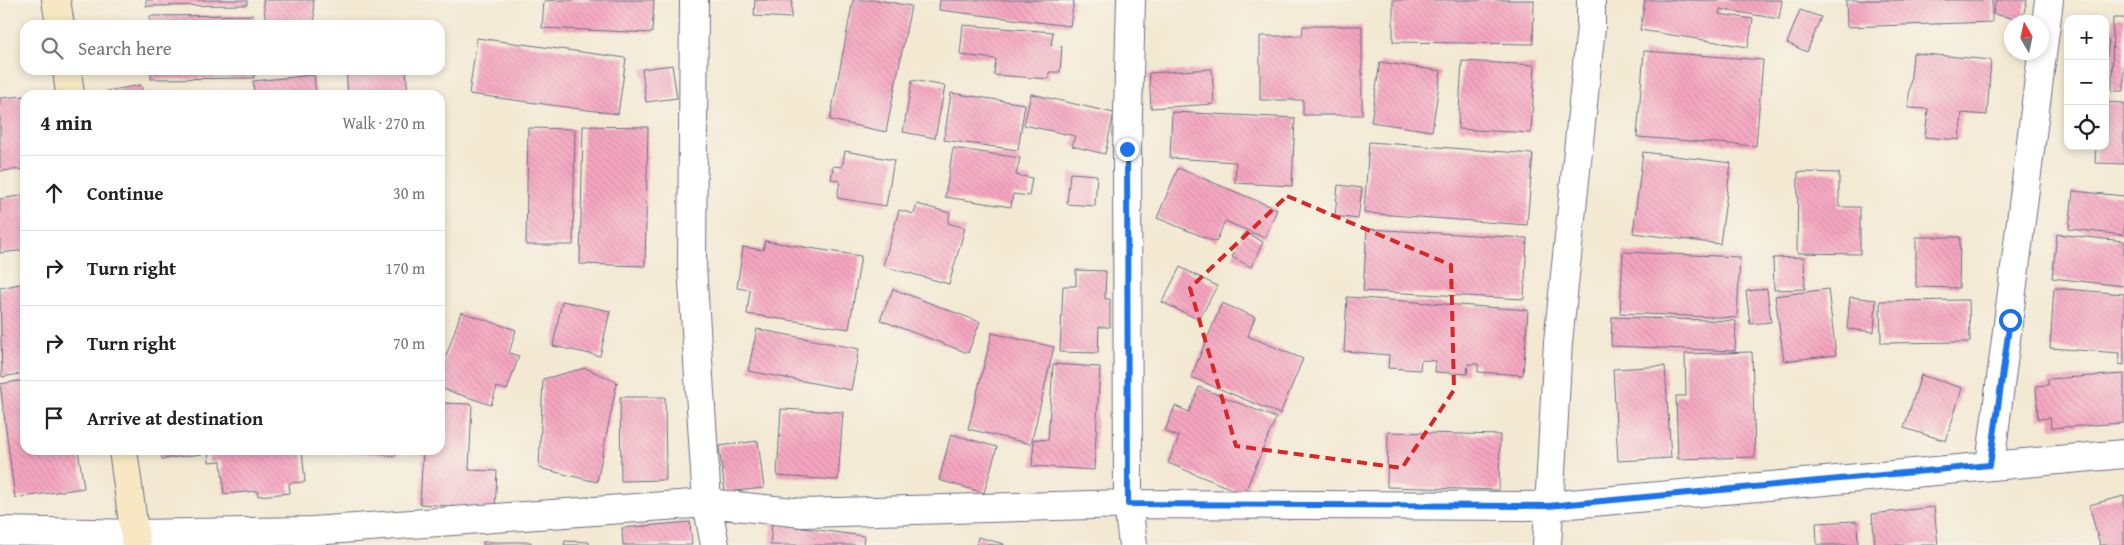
<!DOCTYPE html>
<html lang="en">
<head>
<meta charset="utf-8">
<style>
	:root { --surface:#fff; --page:#f6f6f6; --text:#222; --muted:#767676; --line:#e0e0e0 }
	body { margin:0; font-family:"Gentium Book Plus",serif; background:var(--page); color:var(--text) }
	.controls { position:absolute; right:15px; top:15px; display:grid; overflow:hidden; border-radius:10px; box-shadow:0 2px 8px #0003 }
	.controls button { width:45px; height:45px; display:grid; place-items:center; padding:0; border:0; border-bottom:1px solid var(--line); background:var(--surface); color:var(--text); font:25px sans-serif }
	.compass { position:absolute; left:2004px; top:15px; width:45px; height:45px; border-radius:50%; background:var(--surface); box-shadow:0 2px 8px #0003; rotate:351deg }
	.stop { position:absolute; width:15px; height:15px; margin:-11px; border:4px solid #1a73e8; border-radius:50%; background:#fff }
	.stop.end { background:#1a73e8; border-color:#fff; box-shadow:0 1px 5px #0008 }
	.list { margin:0; padding:0; list-style:none }
	h2 { display:flex; justify-content:space-between; align-items:center; height:65px; margin:0; padding:0 20px; font-size:21px }
	h2 small { font-size:16px; font-weight:400; color:var(--muted) }
	.list li { display:grid; grid-template-columns:32px 1fr auto; gap:15px; align-items:center; box-sizing:border-box; height:75px; padding:0 20px; border-top:1px solid var(--line) }
	.list b { display:block; font-size:19px; white-space:nowrap }
	.list em { font-size:16px; font-style:normal; color:var(--muted) }
	.icon { flex:none; width:28px; height:28px; fill:none; stroke:currentColor; stroke-width:2; stroke-linecap:round; stroke-linejoin:round }
	.map { position:relative; flex:none; width:2124px; height:545px; overflow:hidden }
	.search { position:absolute; background:var(--surface); box-shadow:0 2px 8px #0003; left:20px; top:20px; width:425px; height:55px; display:flex; align-items:center; gap:12px; box-sizing:border-box; padding:0 18px; border-radius:15px; color:var(--muted); font-size:19px }
	.panel { position:absolute; background:var(--surface); box-shadow:0 2px 8px #0003; left:20px; top:90px; width:425px; height:365px; border-radius:15px }
	.map>svg:first-child { display:block }
	.building { fill:url(#building-back-hatch) }
	.lines { fill:none; stroke-linecap:round; stroke-linejoin:round }
	.street-casing { stroke:#677087; stroke-width:30 }
	.secondary-casing { stroke:#677087; stroke-width:30 }
	.street { stroke:#fff; stroke-width:28 }
	.secondary { stroke:#f7e8c3; stroke-width:28 }
	.route { stroke:#1a73e8; stroke-width:6 }
	.marked { fill:none; stroke:#d62828; stroke-width:4; stroke-dasharray:10 6; stroke-linejoin:round }
</style>
</head>
<body>
<div class="map">
<svg width="2124" height="545" viewBox="0 0 2124 545">
	<defs>
		<pattern id="building-back-hatch" width="6" height="6" patternUnits="userSpaceOnUse" patternTransform="scale(1.25)"><rect width="6" height="6" fill="#f6a5c0"/><path d="M-1 5l2 2M0 0l6 6M5-1l2 2" fill="none" stroke="#d28ea7"/></pattern>
	</defs>
	<rect width="100%" height="100%" fill="#f7f3e8"/>
	<filter id="ink" filterUnits="userSpaceOnUse"><feTurbulence type="fractalNoise" baseFrequency=".02" numOctaves="2"/><feDisplacementMap in="SourceGraphic" scale="10" xChannelSelector="R" yChannelSelector="G"/><feConvolveMatrix kernelMatrix="1 2 1 2 8 2 1 2 1" color-interpolation-filters="sRGB"/></filter>
	<filter id="wash" filterUnits="userSpaceOnUse"><feTurbulence type="fractalNoise" baseFrequency=".0096" numOctaves="4" result="noise"/><feDisplacementMap in="SourceGraphic" scale="20" xChannelSelector="R" yChannelSelector="G"/><feGaussianBlur stdDeviation="1.12" result="paint"/><feColorMatrix in="noise" values="0 0 0 0 0 0 0 0 0 0 0 0 0 0 0 0 0 1.4 0 .05"/><feComposite in="paint" operator="in"/></filter>
	<g filter="url(#wash)">
		<rect width="100%" height="100%" fill="#f3e9d3"/>
		<g id="blocks">
			<!-- building -->
			<path class="building" d="M146,0h101v5l-101,1z
				M263,0h50l2,25h-49z
				M561,0h93l-2,33 -110,-5 2,-27z
				M755,0h37l-1,18 -37,-2z
				M853,0h25l33,6 -25,126 -56,-12z
				M940,0h134l-4,26 -131,-16z
				M1393,0h141l-1,44 -140,-2z
				M1645,0h137l-3,19 -59,-10 -1,5 34,5 -5,28 -108,-17z
				M1846,0h146v22l-145,5z
				M1996,0h31l-5,20 -29,-6z
				M1800,10l21,7 -14,35 -20,-9z
				M253,15v10h-103v-9z
				M2113,18h11v73h-12z
				M963,25l90,7 -2,13 11,1 -2,26h-11v7l-55,-4 2,-16 -36,-4z
				M1303,26h59v89h-59v-15h-43v-64h42z
				M477,38l149,20 -8,56 -149,-20z
				M2105,40h4l-3,21h-1z
				M1644,51l119,9 -7,86 -119,-9z
				M1913,53l78,7 -4,55 -25,-2 -3,27 -34,-3 3,-28 -20,-1z
				M1462,61l73,4 -4,68 -73,-4z
				M1380,62l61,9 -9,60 -61,-9z
				M672,65l5,33 -31,4 -4,-33z
				M1212,69l2,35 -63,4 -2,-35z
				M151,70h103v8l-103,1z
				M346,70h60l2,25h-60z
				M314,75l2,20h-62l-1,-14z
				M912,80l33,6 -10,52 -32,-6z
				M141,85l2,10h-35l-1,-4z
				M951,93l74,11 -7,46 -74,-10z
				M1031,94l83,19 -9,41 -33,-8 3,-10 -51,-11z
				M25,96v73l-25,2v-73z
				M2105,102l19,1v61l-29,-1 1,-17h9z
				M1172,112l123,6 -3,68 -57,-3 1,-21 -66,-4z
				M583,126l65,1 -3,139 -65,-2z
				M528,128l47,1 -2,116h-47z
				M1369,142l164,12 -6,71 -163,-12z
				M953,148l67,10 -4,17 16,3 -3,18 -16,-2 -2,13 -66,-10z
				M845,151l49,9 -8,46 -49,-8 3,-17 -9,-2 2,-13 9,1z
				M1643,152l88,11 -11,81 -87,-11z
				M1178,168l99,41 -12,29 -40,-17 -9,21 -59,-24z
				M1798,172l41,1v34h21v47l-63,-1z
				M1070,173l27,2 -2,31 -28,-2z
				M1338,185l24,3 -4,31 -23,-3z
				M2073,191l51,5v39l-55,-6z
				M25,195v55l-25,3v-54z
				M917,204l33,9 -2,10 17,5 -16,56 -66,-18 16,-56 15,4z
				M1367,229l160,9 -3,61 -161,-8z
				M1245,232l18,10 -12,25 -19,-10z
				M2057,234l67,7v45l-72,-8z
				M1916,237h44l-1,51 -43,-1z
				M765,241l96,15 -12,73 -102,-15 3,-24 -13,-2 6,-41 20,3z
				M1623,252l117,5 -3,61 -117,-5z
				M1804,257l1,32 -31,1 -1,-32z
				M1180,267l37,19 -18,34 -37,-18z
				M1076,270l30,1 -1,28h5v28h-11l-1,26 -38,-1 3,-66h13z
				M25,283v90l-23,4 -2,-89z
				M2054,288l70,6v71l-5,-1 1,-11 -70,-5z
				M893,289l87,33 -12,31 -88,-33z
				M1767,289l4,33 -21,2 -4,-33z
				M1828,289l8,66 -52,6 -9,-65z
				M1347,297l181,13 -5,65 -45,-3v-8h-10l-1,10 -32,-2 1,-11 -15,-1 -1,10 -32,-2 1,-13 -45,-4z
				M1850,297l26,3 -2,32 -27,-3z
				M1969,300l1,42 -89,1 -1,-42z
				M562,301l48,10 -10,45 -47,-10z
				M1222,303l33,14 -7,19 55,23 -23,55 -89,-37z
				M461,312l55,18 -7,23 10,3 -12,34 -10,-3 -6,18 -51,-17v-14z
				M1612,317l124,4 -1,30 -124,-5z
				M757,329l102,20 -8,41 -103,-19z
				M992,333l62,14 -23,97 -63,-15z
				M1752,352l3,105 -77,2 -2,-63h10l-1,-42z
				M1053,364l47,3 -6,103 -62,-4 2,-27 14,1z
				M1665,366l6,92 -53,3 -5,-92z
				M585,368l32,14 -20,100 -58,-14 4,-89z
				M2124,374v49l-73,5 -1,-10 -12,1 -2,-33 12,-1v-6z
				M1921,375l41,13 -16,53 -42,-13z
				M25,380v70h53l6,38 -69,10 -15,-114z
				M1199,387l77,31 -32,76 -76,-31 11,-26 -14,-6 10,-25 14,6z
				M620,397h45l1,83 -45,1z
				M440,403l32,1 -3,66 28,1 -2,38 -75,-5 3,-54h17z
				M781,409l62,3 -5,68 -61,-4z
				M1388,432l112,3 -1,55 -112,-3z
				M951,434l46,13 -13,46 -45,-13z
				M758,441l6,47 -39,4 -6,-46z
				M161,450h41v4l-40,5z
				M208,450h94l3,32 -16,1 1,10 -32,3 -1,-5 -33,3 -3,-33 -12,1z
				M326,450h71l-1,6z
				M2124,496v49h-24l-11,-40z
				M1934,507l4,38h-63l-3,-31z
				M1857,521l1,24h-41l-1,-22z
				M690,522l2,23h-69l-1,-17z
				M772,524l92,12 -1,9h-93z
				M978,537l26,7v1h-28z
				M565,541l24,1v3h-25z
				M483,542h48v3h-48z"/>
		</g>
	</g>
	<g filter="url(#ink)">
		<use href="#blocks" fill-opacity="0" stroke="#677087" stroke-width="1"/>
		<g class="lines">
			<defs>
				<path id="street" d="M694,0l-2,266 15,237 8,42
					M1131,0l-4,149 1,355 5,41
					M1990,465l59,-465
					M0,531l136,3 177,-3 394,-28 96,10 325,-9 420,2 576,-52
					M1547,545l11,-203 33,-315v-27"/>
				<path id="secondary" d="M56,0l4,25
					M67,70l3,25
					M123,450l13,95"/>
			</defs>
			<!-- street casing -->
			<use href="#street" class="street-casing"/>
			<!-- secondary casing -->
			<use href="#secondary" class="secondary-casing"/>
			<!-- street -->
			<use href="#street" class="street"/>
			<!-- secondary -->
			<use href="#secondary" class="secondary"/>
		</g>
	</g>
	<g class="lines" filter="url(#ink)">
		<!-- route -->
		<path class="route" d="M1127,149l1,355 420,2 442,-41 20,-145"/>
	</g>
	<!-- marked area -->
	<path class="marked" d="M1287,196l164,69 3,125 -52,78 -166,-22 -46,-158z"/>
</svg>
<div class="controls">
<button>+</button>
<button>−</button>
<button><svg class="icon" aria-label="locate" viewBox="0 0 24 24"><circle cx="12" cy="12" r="6"/><path d="M12 2v4M12 18v4M2 12h4M18 12h4"/></svg></button>
</div>
<svg class="compass" viewBox="-18 -18 36 36"><path d="M0-13l5 13h-10z" fill="#e53935"/><path d="M0 13l5-13h-10z" fill="#767676"/></svg>
<div class="stop" style="left:2010px;top:320px"></div>
<div class="stop end" style="left:1127px;top:149px"></div>
<div class="search"><svg class="icon" aria-label="search" viewBox="0 0 24 24"><circle cx="10" cy="10" r="6"/><path d="M15 15l6 6"/></svg>Search here</div>
<section class="panel">
<h2>4 min<small>Walk · 270 m</small></h2>
<ul class="list">
<li><svg class="icon" aria-label="ahead" viewBox="0 0 24 24"><path d="M12 20V5M6 11l6-6 6 6"/></svg><div><b>Continue</b></div><em>30 m</em></li>
<li><svg class="icon" aria-label="right" viewBox="0 0 24 24"><path d="M7 20v-9h11M14 6l5 5-5 5"/></svg><div><b>Turn right</b></div><em>170 m</em></li>
<li><svg class="icon" aria-label="right" viewBox="0 0 24 24"><path d="M7 20v-9h11M14 6l5 5-5 5"/></svg><div><b>Turn right</b></div><em>70 m</em></li>
<li><svg class="icon" aria-label="arrive" viewBox="0 0 24 24"><path d="M6 21V4h12l-3 4 3 4H6"/></svg><div><b>Arrive at destination</b></div></li>
</ul>
</section>
</div>
</body>
</html>
